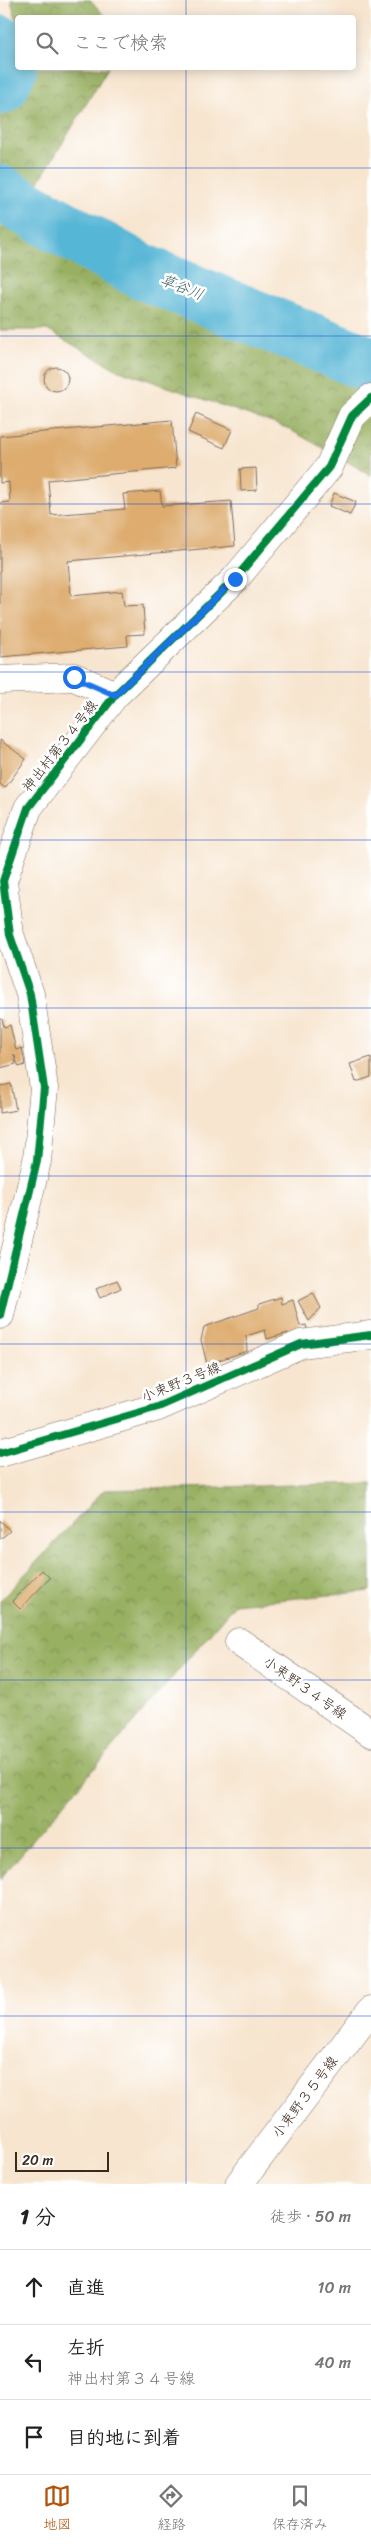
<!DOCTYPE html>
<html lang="ja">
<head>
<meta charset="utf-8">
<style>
	:root { --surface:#fff; --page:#f6f6f6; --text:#202124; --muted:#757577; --line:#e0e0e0; --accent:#b45309 }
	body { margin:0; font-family:Sriracha,"Klee One",sans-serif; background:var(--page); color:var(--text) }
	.scale { position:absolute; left:15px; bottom:12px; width:94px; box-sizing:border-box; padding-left:5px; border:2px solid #3b2a1e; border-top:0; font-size:14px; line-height:18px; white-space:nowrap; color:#3b2a1e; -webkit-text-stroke:4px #fff; paint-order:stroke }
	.stop { position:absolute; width:15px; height:15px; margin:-11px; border:4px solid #1a73e8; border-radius:50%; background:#fff }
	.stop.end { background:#1a73e8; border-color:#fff; box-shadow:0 1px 5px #0008 }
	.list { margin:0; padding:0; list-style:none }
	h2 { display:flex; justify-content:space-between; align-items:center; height:65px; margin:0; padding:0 20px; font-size:21px }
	h2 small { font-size:16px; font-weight:400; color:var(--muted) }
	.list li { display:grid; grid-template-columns:32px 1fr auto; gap:15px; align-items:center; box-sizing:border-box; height:75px; padding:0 20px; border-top:1px solid var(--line) }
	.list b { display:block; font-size:19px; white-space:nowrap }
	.list p { margin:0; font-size:16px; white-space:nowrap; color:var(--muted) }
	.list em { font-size:16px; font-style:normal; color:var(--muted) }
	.icon { flex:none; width:28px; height:28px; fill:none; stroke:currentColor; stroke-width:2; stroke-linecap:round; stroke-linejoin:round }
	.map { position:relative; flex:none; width:371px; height:2184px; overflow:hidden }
	.search { position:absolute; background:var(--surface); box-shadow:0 2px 12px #0003; left:15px; right:15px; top:15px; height:55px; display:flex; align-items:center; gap:12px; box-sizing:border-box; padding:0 18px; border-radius:5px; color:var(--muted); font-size:19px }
	.sheet { height:290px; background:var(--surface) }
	nav { display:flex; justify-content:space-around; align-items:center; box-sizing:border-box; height:70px; border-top:1px solid var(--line); background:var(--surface); font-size:14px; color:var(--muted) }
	nav a { display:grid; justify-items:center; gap:2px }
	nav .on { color:var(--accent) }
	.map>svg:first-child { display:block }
	.forest { fill:url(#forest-crowns); stroke:#6a6d40 }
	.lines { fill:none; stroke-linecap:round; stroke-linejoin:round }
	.river { stroke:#57b6d5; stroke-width:56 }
	.building { fill:#ddac6e }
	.street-casing { stroke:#7d6b5c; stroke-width:29 }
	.street { stroke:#fff; stroke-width:28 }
	.cycleway-casing { stroke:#fff; stroke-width:11 }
	.cycleway { stroke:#00873e; stroke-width:8 }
	.route { stroke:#1a73e8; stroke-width:6 }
	.grid { fill:none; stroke:#1d4ed8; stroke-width:1; stroke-opacity:0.55 }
	.labels { text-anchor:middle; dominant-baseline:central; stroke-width:5; stroke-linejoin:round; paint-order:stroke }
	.street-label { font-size:14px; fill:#3b2a1e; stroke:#fff }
	.water-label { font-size:15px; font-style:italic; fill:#466267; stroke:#fff }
</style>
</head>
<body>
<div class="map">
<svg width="371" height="2184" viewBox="0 0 371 2184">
	<defs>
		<pattern id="forest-crowns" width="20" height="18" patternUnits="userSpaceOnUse" patternTransform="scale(1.25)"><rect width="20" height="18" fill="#98b062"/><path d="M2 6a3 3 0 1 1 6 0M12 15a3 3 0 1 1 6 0" fill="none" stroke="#7d8f50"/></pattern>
	</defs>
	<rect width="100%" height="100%" fill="#fff"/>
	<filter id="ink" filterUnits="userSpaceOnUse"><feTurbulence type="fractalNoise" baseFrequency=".02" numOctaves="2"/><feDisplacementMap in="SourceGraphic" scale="10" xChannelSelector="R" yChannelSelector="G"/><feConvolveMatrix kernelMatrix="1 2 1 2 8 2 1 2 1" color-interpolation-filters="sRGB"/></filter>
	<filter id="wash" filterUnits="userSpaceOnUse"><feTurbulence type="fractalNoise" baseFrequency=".0096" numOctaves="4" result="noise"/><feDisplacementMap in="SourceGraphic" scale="20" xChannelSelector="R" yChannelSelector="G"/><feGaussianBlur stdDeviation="1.12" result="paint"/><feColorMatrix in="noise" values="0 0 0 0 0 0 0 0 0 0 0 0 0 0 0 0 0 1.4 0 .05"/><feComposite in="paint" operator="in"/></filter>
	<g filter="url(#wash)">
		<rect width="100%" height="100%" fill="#f7e5cf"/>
		<!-- forest -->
		<path class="forest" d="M11,0h79l16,17 -88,1 -1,5z
			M17,49l1,19h90l-71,117 309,181 25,42v67l-84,-47 -171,-59 -69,-39h-47v-221l16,-13z
			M371,1483v108l-136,13 -235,275v-278l104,-111z"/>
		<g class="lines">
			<!-- river -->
			<path class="river" d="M0,43l9,26 -9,18
				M0,193l141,78 230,94"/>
		</g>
		<g id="blocks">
			<!-- building -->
			<path class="building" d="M44 379a12 12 0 1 1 24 0a12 12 0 1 1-24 0Z
				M196,414l36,16 -8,18 -36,-16z
				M172,420l4,48 -128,12 3,35 74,-6 -2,-15 37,-3 2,15 69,-5 4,45 -167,15 3,35 51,-5 2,15 19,-1 2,29 -18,1 1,11 -128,11v-154l10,-1 -1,-20 -9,1v-47z
				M256,468l1,22 -16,1 -1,-22z
				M334,493l22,9 -6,13 -21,-9z
				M0,740l26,19 -21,29 -5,-4z
				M0,1019h2l2,8 6,-2 6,25 6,-2 3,17 -6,2 -5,-13 2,10 -16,4z
				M371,1057v20l-15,5 -6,-18z
				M11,1084l5,26 -16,3v-27z
				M117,1280l4,8 -21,10 -4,-9z
				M313,1293l8,15 -12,13 -11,-20z
				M281,1297l1,7 11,-4 7,26 6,-1 2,7 -19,5 -1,-4 -21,6 -2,-9 -19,6 1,15 -40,13 -6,-24 3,-13 55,-19v-4z
				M0,1520l10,11 -10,8z
				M42,1570l8,8 -30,31 -8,-8z"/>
		</g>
	</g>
	<g filter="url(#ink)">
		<use href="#blocks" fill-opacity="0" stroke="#7d6b5c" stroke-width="1"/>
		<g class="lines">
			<defs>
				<path id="street" d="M0,680l74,-3 41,18
					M0,1315l37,-154 7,-73 -14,-94 -20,-59 -7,-54 25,-73 87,-113 120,-116 94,-112 23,-51 19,-18
					M0,1453l158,-46 143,-63 70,-9
					M239,1642l132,91
					M239,2184l132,-174"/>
			</defs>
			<!-- street casing -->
			<use href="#street" class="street-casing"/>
			<!-- street -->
			<use href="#street" class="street"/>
			<defs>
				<path id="cycleway" d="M0,1315l37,-154 7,-73 -14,-94 -20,-59 -7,-54 25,-73 87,-113 120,-116 94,-112 23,-51 19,-18
					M0,1453l158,-46 143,-63 70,-9"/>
			</defs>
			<!-- cycleway casing -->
			<use href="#cycleway" class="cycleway-casing"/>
			<!-- cycleway -->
			<use href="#cycleway" class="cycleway"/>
		</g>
	</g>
	<g class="lines" filter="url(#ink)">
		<!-- route -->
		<path class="route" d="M74,677l41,18 120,-116"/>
	</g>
	<!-- grid -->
	<path class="grid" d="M186,0v18M186,68v2116M0,168h371M0,336h371M0,504h371M0,672h371M0,840h371M0,1008h371M0,1176h371M0,1344h371M0,1512h371M0,1680h371M0,1848h371M0,2016h371"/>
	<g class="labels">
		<!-- street labels -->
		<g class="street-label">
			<text transform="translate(60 746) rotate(-52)">神出村第３４号線</text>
			<text transform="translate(181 1382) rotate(-22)">小束野３号線</text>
			<text transform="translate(305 1688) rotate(35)">小束野３４号線</text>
			<text transform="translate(305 2097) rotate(-53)">小束野３５号線</text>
		</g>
		<!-- water labels -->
		<g class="water-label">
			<text transform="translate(182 287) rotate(22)">草谷川</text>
		</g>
	</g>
</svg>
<div class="scale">20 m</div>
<div class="stop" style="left:74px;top:677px"></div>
<div class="stop end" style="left:235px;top:579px"></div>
<div class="search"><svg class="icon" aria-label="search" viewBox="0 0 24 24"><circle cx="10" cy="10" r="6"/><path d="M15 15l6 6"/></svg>ここで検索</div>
</div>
<section class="sheet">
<h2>1 分<small>徒歩 · 50 m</small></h2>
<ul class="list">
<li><svg class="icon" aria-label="ahead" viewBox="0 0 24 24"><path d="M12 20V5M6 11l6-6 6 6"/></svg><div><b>直進</b></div><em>10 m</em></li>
<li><svg class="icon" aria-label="left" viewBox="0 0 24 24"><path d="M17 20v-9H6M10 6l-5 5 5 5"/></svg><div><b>左折</b><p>神出村第３４号線</p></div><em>40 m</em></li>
<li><svg class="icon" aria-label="arrive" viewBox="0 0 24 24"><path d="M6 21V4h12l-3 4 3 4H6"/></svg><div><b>目的地に到着</b></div></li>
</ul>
</section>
<nav>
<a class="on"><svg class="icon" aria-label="map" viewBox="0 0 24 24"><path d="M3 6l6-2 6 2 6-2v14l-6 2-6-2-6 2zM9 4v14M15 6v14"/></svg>地図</a>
<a><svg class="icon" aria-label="directions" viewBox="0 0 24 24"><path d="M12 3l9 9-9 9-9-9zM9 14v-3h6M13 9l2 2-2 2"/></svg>経路</a>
<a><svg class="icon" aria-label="saved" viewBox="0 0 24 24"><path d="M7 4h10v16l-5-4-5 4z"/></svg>保存済み</a>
</nav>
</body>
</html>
